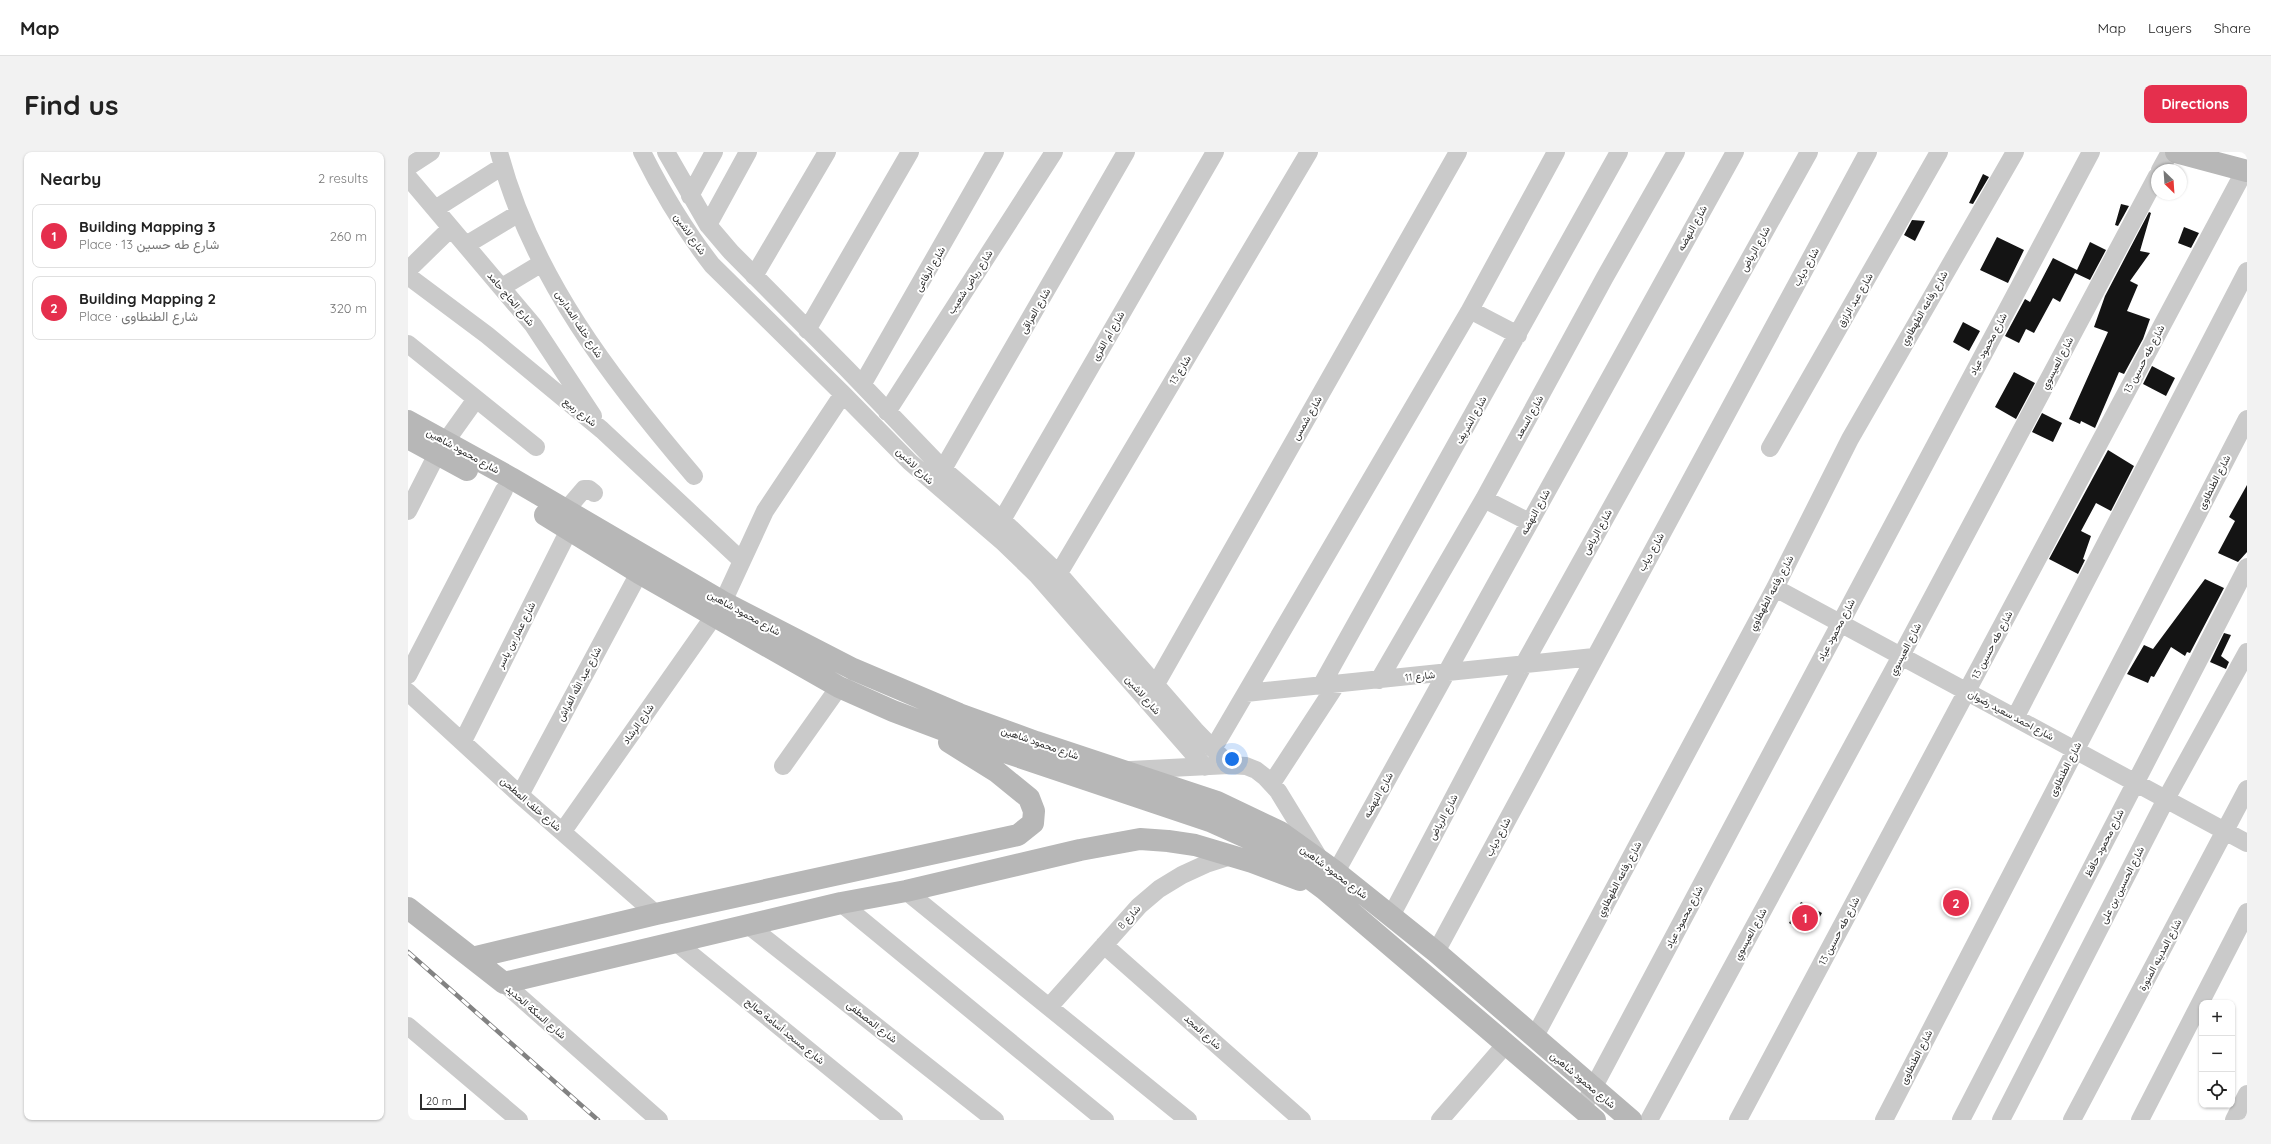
<!DOCTYPE html>
<html lang="en">
<head>
<meta charset="utf-8">
<style>
	:root { --surface:#fff; --page:#f2f2f2; --text:#222; --muted:#767676; --line:#e0e0e0; --accent:#e52f4d }
	body { margin:0; font-family:Quicksand,Vazirmatn,sans-serif; background:var(--page); color:var(--text) }
	.controls { position:absolute; right:12px; bottom:12px; display:grid; overflow:hidden; border-radius:8px; box-shadow:0 1px 3px #0004 }
	.controls button { width:36px; height:36px; display:grid; place-items:center; padding:0; border:0; border-bottom:1px solid var(--line); background:var(--surface); color:var(--text); font:20px sans-serif }
	.compass { position:absolute; left:1743px; top:12px; width:36px; height:36px; border-radius:50%; background:var(--surface); box-shadow:0 1px 3px #0004; rotate:155deg }
	.scale { position:absolute; left:12px; bottom:10px; width:46px; box-sizing:border-box; padding-left:4px; border:2px solid #2d2d2d; border-top:0; font-size:11px; line-height:14px; white-space:nowrap; color:#2d2d2d; -webkit-text-stroke:3px #fff; paint-order:stroke }
	.you { position:absolute; left:824px; top:607px; width:14px; height:14px; margin:-10px; border:3px solid #fff; border-radius:50%; background:#1a73e8; box-shadow:0 0 0 6px #1a73e833 }
	.badge { display:grid; place-items:center; width:26px; height:26px; border-radius:50%; background:var(--accent); color:#fff; font-size:13px; font-weight:700 }
	.pin { position:absolute; translate:-50% -50%; border:2px solid #fff; box-shadow:0 1px 4px #0006 }
	.list { margin:0; padding:0; list-style:none }
	h2 { display:flex; justify-content:space-between; align-items:center; height:52px; margin:0; padding:0 16px; font-size:17px }
	h2 small { font-size:13px; font-weight:400; color:var(--muted) }
	.list li { display:grid; grid-template-columns:26px 1fr auto; gap:12px; align-items:center; box-sizing:border-box; height:64px; margin:0 8px 8px; padding:0 8px; border:1px solid var(--line); border-radius:8px }
	.list b { display:block; font-size:15px; white-space:nowrap }
	.list p { margin:0; font-size:13px; white-space:nowrap; color:var(--muted) }
	.list em { font-size:13px; font-style:normal; color:var(--muted) }
	.icon { flex:none; width:22px; height:22px; fill:none; stroke:currentColor; stroke-width:2; stroke-linecap:round; stroke-linejoin:round }
	.map { position:relative; flex:none; width:1839px; height:968px; overflow:hidden; border-radius:8px }
	header { display:flex; align-items:center; gap:24px; box-sizing:border-box; height:56px; padding:0 20px; background:var(--surface); border-bottom:1px solid var(--line) }
	header strong { font-size:19px }
	nav { display:flex; gap:22px; margin-inline-start:auto; font-size:14px }
	.intro { display:flex; align-items:center; justify-content:space-between; box-sizing:border-box; height:96px; padding:0 24px }
	h1 { margin:0; font-size:28px }
	.button { padding:10px 18px; border-radius:8px; background:var(--accent); color:#fff; font-size:14px; font-weight:700 }
	main { display:flex; gap:24px; padding:0 24px }
	aside { flex:1; background:var(--surface); border-radius:8px; box-shadow:0 1px 3px #0004 }
	.map>svg:first-child { display:block }
	.building { fill:#141414 }
	.lines { fill:none; stroke-linecap:round; stroke-linejoin:round }
	.street { stroke:#cacaca; stroke-width:18 }
	.secondary { stroke:#b7b7b7; stroke-width:22 }
	.rail-casing { stroke:#828282; stroke-width:4.5 }
	.rail { stroke:#fff; stroke-width:3; stroke-dasharray:9; stroke-linecap:butt }
	.labels { text-anchor:middle; dominant-baseline:central; stroke-width:4; stroke-linejoin:round; paint-order:stroke }
	.street-label { font-size:10px; fill:#2d2d2d; stroke:#fff }
</style>
</head>
<body>
<header>
<strong>Map</strong>
<nav><a>Map</a><a>Layers</a><a>Share</a></nav>
</header>
<div class="intro"><h1>Find us</h1><a class="button">Directions</a></div>
<main>
<aside>
<h2>Nearby<small>2 results</small></h2>
<ul class="list">
<li><span class="badge">1</span><div><b>Building Mapping 3</b><p>Place · شارع طه حسين 13</p></div><em>260 m</em></li>
<li><span class="badge">2</span><div><b>Building Mapping 2</b><p>Place · شارع الطنطاوى</p></div><em>320 m</em></li>
</ul>
</aside>
<div class="map">
<svg width="1839" height="968" viewBox="0 0 1839 968">
	<rect width="100%" height="100%" fill="#fff"/>
	<!-- building -->
	<path class="building" d="M1575,22l6,3 -16,27 -4,-1z
		M1713,52l8,2 -11,20 -3,-1z
		M1741,60l2,1 -11,38 10,2 -20,28 8,4 -11,26 23,8 -7,20 -19,35 -5,-2 -24,56 -14,-7 -1,3 -11,-5 39,-87 -14,-5 11,-31z
		M1504,68l13,1 -10,20 -11,-6z
		M1776,75l15,6 -8,15 -13,-5z
		M1589,85l27,13 -16,33 -28,-13z
		M1682,90l16,8 -16,30 -15,-7 -15,29 -7,-4 -19,35 -8,-4 -7,14 -14,-7 20,-37 5,3 23,-44 24,12z
		M1555,170l17,9 -11,20 -16,-9z
		M1744,214l23,12 -9,18 -23,-12z
		M1606,220l21,11 -19,36 -21,-12z
		M1634,261l20,10 -9,19 -21,-10z
		M1700,298l26,16 -23,45 -15,-8 -15,28 10,5 -8,23 2,1 -7,14 -29,-15z
		M1839,333v67l-9,10 -20,-9 17,-32 -6,-4z
		M1797,427l19,9 -34,65 -3,-1 -2,4 -14,-9 -17,30 -3,-1 -3,7 -21,-9 17,-29 9,4z
		M1816,481l7,2 -10,21 8,6 -3,7 -16,-7z
		M1545,740l14,11 -7,11 -15,-11z
		M1393,750l21,11 -10,18 -6,1 -17,-9z"/>
	<g class="lines">
		<!-- street -->
		<path class="street" d="M91,0c33,125 113,228 195,324
			M234,0c20,40 42,77 70,113l131,129 67,68 94,81 33,32 168,192
			M258,0l42,73 23,27 116,117 96,100 59,51 57,54 136,156 34,35
			M0,15l23,-15
			M1752,18l10,-18
			M0,25l125,148 60,91
			M282,44l24,-44
			M27,57l68,-43
			M300,73l40,-73
			M58,93l53,-32
			M0,118l43,-42
			M0,124l79,59 115,95 139,130
			M346,124l73,-124
			M94,135l40,-24
			M1062,158l48,25
			M399,178l103,-178
			M0,192l128,103
			M454,233l133,-233
			M479,260l167,-260
			M38,289l30,-42
			M1362,296l169,-296
			M535,317l183,-317
			M1076,347l45,23
			M158,358l18,-21h5l5,4
			M0,359l29,-57
			M594,368l213,-368
			M645,431l256,-431
			M1367,436l472,255
			M315,450l42,-91 78,-117
			M0,523l96,-185
			M971,528l105,-181 121,-222 71,-125
			M748,532l302,-532
			M913,534l298,-534
			M0,540l112,103 136,119
			M838,541l348,-36
			M1607,566l232,-447
			M55,589l106,-211
			M805,597l257,-439 86,-158
			M375,614l56,-79
			M722,618l99,-5 17,1 10,4 9,7 13,14 41,67
			M864,631l64,-98
			M112,643l119,-222
			M155,679l151,-215
			M928,720l399,-720
			M498,739l282,229
			M433,751l264,217
			M983,764l133,-252 285,-512
			M340,773l247,195
			M269,791l217,177
			M696,793l198,175
			M1028,800l432,-800
			M96,831l155,137
			M641,855l90,-101 20,-17 23,-14 24,-11 25,-8
			M0,874l111,94
			M1126,886l241,-450 75,-149 165,-287
			M1174,957l509,-957
			M1032,968l66,-76
			M1241,968l252,-464 256,-480
			M1330,968l507,-950
			M1476,968l363,-701
			M1553,968l286,-553
			M1593,968l165,-321 81,-147
			M1664,968l175,-331
			M1732,968l107,-208
			M1826,968l13,-26"/>
		<!-- secondary -->
		<path class="secondary" d="M1768,0l71,19
			M0,269l103,57 212,124 130,67 106,45 77,28 181,60 63,30 56,40 100,80 195,168
			M0,286l59,32
			M137,363l94,58 200,114 54,24 82,31 235,79 49,22 22,14 43,32 271,231
			M0,756l96,75 337,-80 65,-12 174,-41 60,-11 28,2 27,4 57,17 48,18
			M64,806l184,-44 362,-79 15,-12 1,-12 -5,-13 -32,-26 -48,-30"/>
		<defs>
			<path id="rail" d="M0,800l190,168"/>
		</defs>
		<!-- rail casing -->
		<use href="#rail" class="rail-casing"/>
		<!-- rail -->
		<use href="#rail" class="rail"/>
	</g>
	<g class="labels">
		<!-- street labels -->
		<g class="street-label">
			<text transform="translate(1284 76) rotate(-61)">شارع النهضه</text>
			<text transform="translate(282 82) rotate(55)">شارع لاشين</text>
			<text transform="translate(1347 97) rotate(-61)">شارع الرياض</text>
			<text transform="translate(1398 115) rotate(-61)">شارع دياب</text>
			<text transform="translate(522 117) rotate(-60)">شارع الرفاعى</text>
			<text transform="translate(562 130) rotate(-57)">شارع رياض شعيب</text>
			<text transform="translate(103 147) rotate(50)">شارع الحاج حامد</text>
			<text transform="translate(1447 148) rotate(-60)">شارع عبد الرازق</text>
			<text transform="translate(1516 156) rotate(-60)">شارع رفاعه الطهطاوي</text>
			<text transform="translate(627 159) rotate(-60)">شارع العراقى</text>
			<text transform="translate(171 172) rotate(57)">شارع خلف المدارس</text>
			<text transform="translate(700 184) rotate(-60)">شارع أم القرى</text>
			<text transform="translate(1580 192) rotate(-62)">شارع محمود عياد</text>
			<text transform="translate(1736 207) rotate(-62)">شارع طه حسين 13</text>
			<text transform="translate(1649 211) rotate(-62)">شارع العيسوي</text>
			<text transform="translate(772 218) rotate(-59)">شارع 13</text>
			<text transform="translate(172 260) rotate(39)">شارع ربيع</text>
			<text transform="translate(1121 265) rotate(-61)">شارع السعد</text>
			<text transform="translate(899 266) rotate(-60)">شارع شمس</text>
			<text transform="translate(1063 268) rotate(-61)">شارع الشريف</text>
			<text transform="translate(55 299) rotate(29)">شارع محمود شاهين</text>
			<text transform="translate(507 314) rotate(44)">شارع لاشين</text>
			<text transform="translate(1806 330) rotate(-63)">شارع الطنطاوى</text>
			<text transform="translate(1127 360) rotate(-61)">شارع النهضه</text>
			<text transform="translate(1189 380) rotate(-61)">شارع الرياض</text>
			<text transform="translate(1243 400) rotate(-61)">شارع دياب</text>
			<text transform="translate(1363 441) rotate(-62)">شارع رفاعه الطهطاوي</text>
			<text transform="translate(336 461) rotate(29)">شارع محمود شاهين</text>
			<text transform="translate(1428 478) rotate(-62)">شارع محمود عياد</text>
			<text transform="translate(108 483) rotate(-63)">شارع عمار بن ياسر</text>
			<text transform="translate(1584 493) rotate(-62)">شارع طه حسين 13</text>
			<text transform="translate(1497 497) rotate(-62)">شارع العيسوي</text>
			<text transform="translate(1012 524) rotate(-6)">شارع 11</text>
			<text transform="translate(171 532) rotate(-62)">شارع عبد الله الفراش</text>
			<text transform="translate(735 543) rotate(49)">شارع لاشين</text>
			<text transform="translate(1603 563) rotate(28)">شارع احمد سعيد رضوان</text>
			<text transform="translate(230 572) rotate(-55)">شارع الرشاد</text>
			<text transform="translate(632 591) rotate(19)">شارع محمود شاهين</text>
			<text transform="translate(1657 617) rotate(-63)">شارع الطنطاوى</text>
			<text transform="translate(970 643) rotate(-61)">شارع النهضه</text>
			<text transform="translate(123 652) rotate(41)">شارع خلف المطحن</text>
			<text transform="translate(1035 665) rotate(-62)">شارع الرياض</text>
			<text transform="translate(1090 685) rotate(-62)">شارع دياب</text>
			<text transform="translate(1696 691) rotate(-63)">شارع محمود حافظ</text>
			<text transform="translate(926 720) rotate(37)">شارع محمود شاهين</text>
			<text transform="translate(1211 727) rotate(-62)">شارع رفاعه الطهطاوي</text>
			<text transform="translate(1714 733) rotate(-63)">شارع الحسين بن على</text>
			<text transform="translate(721 765) rotate(-48)">شارع 8</text>
			<text transform="translate(1276 765) rotate(-62)">شارع محمود عياد</text>
			<text transform="translate(1431 779) rotate(-62)">شارع طه حسين 13</text>
			<text transform="translate(1342 782) rotate(-61)">شارع العيسوي</text>
			<text transform="translate(1752 803) rotate(-62)">شارع المدينه المنورة</text>
			<text transform="translate(128 860) rotate(41)">شارع السكة الحديد</text>
			<text transform="translate(464 870) rotate(38)">شارع المصطفى</text>
			<text transform="translate(377 879) rotate(39)">شارع مسجد أسامة صالح</text>
			<text transform="translate(795 880) rotate(42)">شارع المجد</text>
			<text transform="translate(1508 905) rotate(-63)">شارع الطنطاوى</text>
			<text transform="translate(1175 928) rotate(40)">شارع محمود شاهين</text>
		</g>
	</g>
</svg>
<div class="controls">
<button>+</button>
<button>−</button>
<button><svg class="icon" aria-label="locate" viewBox="0 0 24 24"><circle cx="12" cy="12" r="6"/><path d="M12 2v4M12 18v4M2 12h4M18 12h4"/></svg></button>
</div>
<svg class="compass" viewBox="-18 -18 36 36"><path d="M0-13l5 13h-10z" fill="#e53935"/><path d="M0 13l5-13h-10z" fill="#767676"/></svg>
<div class="scale">20 m</div>
<div class="you"></div>
<div class="pin badge" style="left:1397px;top:766px">1</div>
<div class="pin badge" style="left:1548px;top:751px">2</div>
</div>
</main>
</body>
</html>
